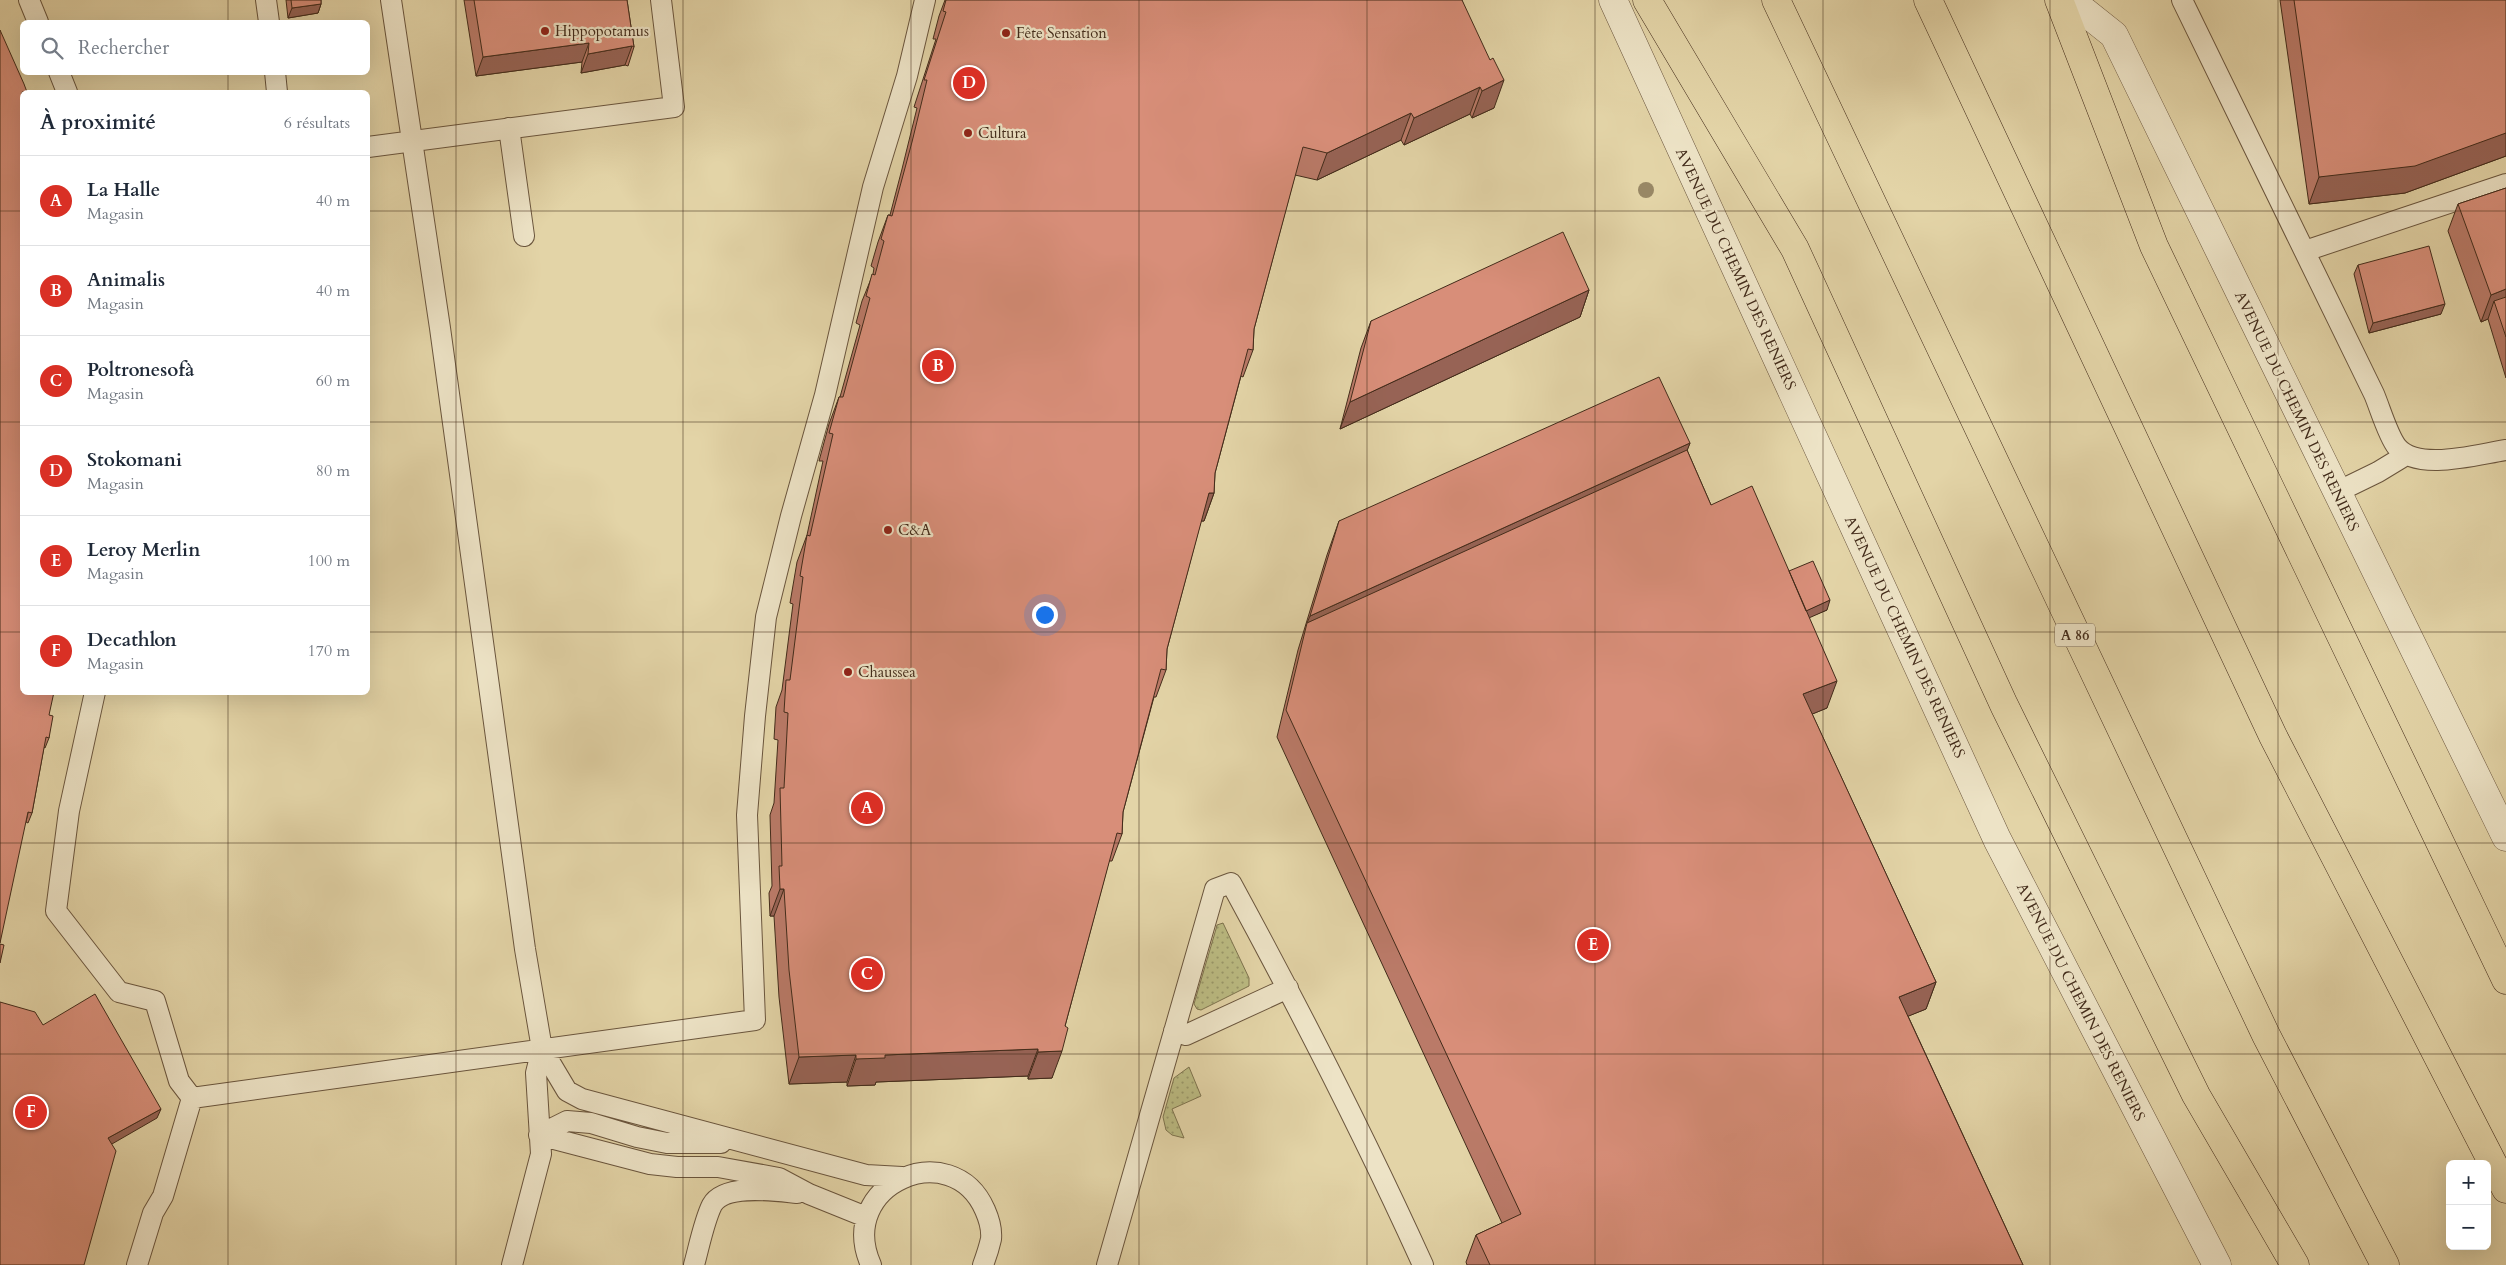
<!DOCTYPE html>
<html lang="fr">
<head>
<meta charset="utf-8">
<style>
	:root { --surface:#fff; --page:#f2f2f3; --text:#1f2937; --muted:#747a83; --line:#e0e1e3; --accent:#d93025 }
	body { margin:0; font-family:Cardo,serif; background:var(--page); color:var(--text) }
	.controls { position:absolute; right:15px; bottom:15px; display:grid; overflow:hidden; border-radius:8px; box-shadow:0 5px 20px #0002 }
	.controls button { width:45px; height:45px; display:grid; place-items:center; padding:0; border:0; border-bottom:1px solid var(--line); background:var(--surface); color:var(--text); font:25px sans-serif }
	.you { position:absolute; left:1044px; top:614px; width:18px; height:18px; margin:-12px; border:4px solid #fff; border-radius:50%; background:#1a73e8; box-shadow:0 0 0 8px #1a73e833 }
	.badge { display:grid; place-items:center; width:32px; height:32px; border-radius:50%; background:var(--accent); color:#fff; font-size:16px; font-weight:700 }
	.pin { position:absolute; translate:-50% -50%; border:2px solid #fff; box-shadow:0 1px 5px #0006 }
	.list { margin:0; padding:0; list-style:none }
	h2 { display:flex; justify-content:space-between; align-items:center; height:65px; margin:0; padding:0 20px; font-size:21px }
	h2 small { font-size:16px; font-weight:400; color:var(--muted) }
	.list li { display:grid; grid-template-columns:32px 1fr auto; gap:15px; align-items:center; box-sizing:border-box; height:90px; padding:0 20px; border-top:1px solid var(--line) }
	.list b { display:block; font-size:19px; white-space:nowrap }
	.list p { margin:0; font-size:16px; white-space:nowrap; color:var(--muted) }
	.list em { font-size:16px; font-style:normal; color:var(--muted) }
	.icon { flex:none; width:28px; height:28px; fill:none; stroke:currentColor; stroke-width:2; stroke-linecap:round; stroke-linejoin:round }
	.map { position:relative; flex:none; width:2506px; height:1265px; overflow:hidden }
	.search { position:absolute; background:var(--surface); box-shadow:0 5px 20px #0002; left:20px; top:20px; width:350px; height:55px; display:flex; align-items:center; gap:12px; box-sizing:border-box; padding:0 18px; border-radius:8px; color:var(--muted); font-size:19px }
	.panel { position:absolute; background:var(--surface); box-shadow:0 5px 20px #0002; left:20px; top:90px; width:350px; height:605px; border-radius:8px }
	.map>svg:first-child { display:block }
	.grass { fill:url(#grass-dots); stroke:#7e734e }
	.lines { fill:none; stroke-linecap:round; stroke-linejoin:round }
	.service-casing { stroke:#6a553d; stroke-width:22 }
	.minor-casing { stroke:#6a553d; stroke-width:29 }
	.motorway-casing { stroke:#422b1a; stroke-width:29 }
	.service { stroke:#ede3c6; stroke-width:20 }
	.minor { stroke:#ede3c6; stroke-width:28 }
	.motorway { stroke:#e3d4a7; stroke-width:28 }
	.tree { fill:#988765 }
	.wall { fill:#ba7a68; stroke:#422b1a }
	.shaded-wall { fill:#976355; stroke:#422b1a }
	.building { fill:#d88e79; stroke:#422b1a }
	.grid { fill:none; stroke:#422b1a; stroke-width:1; stroke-opacity:0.55 }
	.poi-dot { fill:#8f2418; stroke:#ede3c6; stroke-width:2 }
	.labels { text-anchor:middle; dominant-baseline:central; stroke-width:4.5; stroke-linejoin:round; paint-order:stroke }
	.shield { fill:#ede3c6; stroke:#75624e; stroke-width:1 }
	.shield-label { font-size:14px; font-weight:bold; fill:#422b1a }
	.poi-label { font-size:15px; fill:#422b1a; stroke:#ede3c6; text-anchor:start }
	.street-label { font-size:15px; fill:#422b1a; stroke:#ede3c6 }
</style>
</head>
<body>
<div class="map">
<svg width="2506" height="1265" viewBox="0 0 2506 1265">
	<defs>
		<pattern id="grass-dots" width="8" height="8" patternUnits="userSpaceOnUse" patternTransform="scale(1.25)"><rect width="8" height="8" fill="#bbbb82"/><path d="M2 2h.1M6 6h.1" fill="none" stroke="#9a986a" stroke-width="1.8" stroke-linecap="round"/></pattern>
	</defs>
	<rect width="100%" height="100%" fill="#e3d4a7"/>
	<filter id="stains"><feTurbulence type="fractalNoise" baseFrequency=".004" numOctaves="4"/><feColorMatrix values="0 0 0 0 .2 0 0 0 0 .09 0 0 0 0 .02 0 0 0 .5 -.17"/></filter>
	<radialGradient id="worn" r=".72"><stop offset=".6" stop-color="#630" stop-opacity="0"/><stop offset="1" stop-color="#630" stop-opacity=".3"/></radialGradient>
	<!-- grass -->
	<path class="grass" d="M1223,923l26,55v8l-48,24 -4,-1 -3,-5 22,-75 1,-4z
		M1189,1067l12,29 -29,13 12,29 -12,-3 -6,-5 -3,-13 11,-39z"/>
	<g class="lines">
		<defs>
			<path id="service" d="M29,0l9,22
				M266,0l3,22
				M391,0l49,328 85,621 17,100 25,42 15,8 284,76 36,2
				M2182,0l192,394c6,14 14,42 23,53 21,25 81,7 109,3
				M59,72l8,20
				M275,72l2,20
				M509,128l15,108
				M368,147l306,-40 -13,-107
				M2305,251l201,-67
				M2337,492l41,-20 28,-17
				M95,692l-26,119 -13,100 63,81 36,9 24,80 13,17 -29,98 -10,17 -16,52
				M1174,1031l12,4 102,-47
				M192,1098l563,-78 -8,-205 8,-99 11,-99 25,-101 34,-121 48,-208 34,-111 18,-76
				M539,1135l111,29 27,3h41l61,11 30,16 57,23
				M539,1135l28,-14 24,2 46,14 30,6h54
				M512,1265l29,-111 -5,-81 6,-24
				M694,1265c5,-18 10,-44 18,-60 12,-22 64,-14 85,-12
				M871,1265c-36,-81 81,-131 114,-55 4,9 7,19 6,29 -2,9 -5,18 -8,26
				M1107,1265l108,-376 16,-6c68,125 133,252 192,382"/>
			<path id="minor" d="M1613,0l384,839 220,426
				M2070,0l44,35 392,802"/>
			<path id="motorway" d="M1647,0l148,249 209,456 192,390 99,170
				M1776,0l490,1035 119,230
				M1928,0l345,736 233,453
				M2059,0l95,246 352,734"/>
		</defs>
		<!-- service casing -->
		<use href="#service" class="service-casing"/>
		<!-- minor casing -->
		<use href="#minor" class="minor-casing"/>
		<!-- motorway casing -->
		<use href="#motorway" class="motorway-casing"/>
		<!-- service -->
		<use href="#service" class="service"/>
		<!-- minor -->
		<use href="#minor" class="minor"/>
		<!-- motorway -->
		<use href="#motorway" class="motorway"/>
	</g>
	<!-- trees -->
	<circle class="tree" cx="1646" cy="190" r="8"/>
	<!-- wall -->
	<path class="wall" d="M286,0h35v4l-3,9 -30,5z
		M464,0h163l7,47 -6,19 -3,-1 -44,8 1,-11 -106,14z
		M945,0h517l32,108 -22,10 -2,-4 -66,31 -3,-5 -84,40 -22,-5 -41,154 -1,21 -10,27 -2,-1 -26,97 -1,20 -10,28h-3l-34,128 -1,21 -10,27h-2l-31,115 -1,22 -10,27h-3l-44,165 -13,52 -24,1v-3l-152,6 -1,3 -28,1v-4l-58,2 -10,-87 -5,-81h-4l-1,-23 3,-7 -2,-71 4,-12 4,-63 -4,-1 2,-32 6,-17 11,-86 -3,-1 7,-41 10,-27 16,-74h-4l10,-37 10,-27h1l20,-72 -4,-2 6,-22 11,-27 1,-6 -3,-2 7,-24 10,-27h2l12,-46 15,-61 -3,-1 22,-68h-3l6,-23z
		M2280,0h226v156l-101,37 -96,11z
		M2506,188v190l-18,-59 -7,3 -33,-91 10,-27z
		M2358,265l83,49 -72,19 -15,-59z
		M1589,290l-9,27 -240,112 21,-81 10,-27z
		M1690,443l-3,7 24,55 78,66 38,39 -18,7 18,91 -15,6 124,268 -10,27 -18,7 115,249h-556l-1,-3 10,-27 26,-12 -225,-486 21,-87 29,-95 12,-34z
		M49,715v23l-4,10 -1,-1 -12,66 -4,10 -2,-1z"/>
	<!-- shaded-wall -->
	<path class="shaded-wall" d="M321,4l-3,9 -30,5 4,-10z
		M589,43l-7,19 -106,14 7,-19z
		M632,46l-7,19 -44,8 7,-19z
		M1504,80l-10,28 -22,10 10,-27z
		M1480,87l-10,27 -66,31 10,-27z
		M1411,113l-10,27 -84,40 10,-27z
		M2506,133v23l-101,37 -96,11 10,-27z
		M2506,289v24l-12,-12 -6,18 -7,3 10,-27z
		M1589,290l-9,27 -240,112 10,-27z
		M2445,304l-4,10 -72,19 4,-10z
		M1690,443l-13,34 -370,146 3,-7z
		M1209,493h5l-10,28h-5z
		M1830,600l-3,10 -25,11 3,-10z
		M1837,681l-10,27 -34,14 10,-28z
		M780,889h4l-10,27h-4z
		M1936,982l-10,27 -37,15 10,-27z
		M1038,1049l-10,27 -152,6 -1,3 -28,1 9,-27 29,-4z
		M1062,1051l-10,27 -24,1 10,-27z
		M856,1055l-9,27 -58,2 10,-27z
		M161,1109l-4,9 -52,30 3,-10z"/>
	<!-- building -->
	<path class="building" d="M291,0h30v4l-29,4z
		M474,0h153l7,47 -2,-1 -44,8 1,-11 -106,14z
		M946,0h516l28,60 3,-2 11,22 -22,11 -2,-4 -66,31 -3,-5 -84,40 -24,-6 -49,182 -1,21 -5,-1 -33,124 -1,20h-5l-42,156 -1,21 -5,-1 -38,143 -1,22 -5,-1 -52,193 3,2 -6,23 -24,1v-3l-153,6v3l-29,1v-4l-57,2 -10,-87 -5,-81h-4l-1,-23h3l-2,-78h4l4,-75 -4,-1 2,-32h4l13,-103 -3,-1 7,-41 3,1 23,-102 -4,-1 10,-36h4l27,-99 -4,-2 6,-22 3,1 9,-34 -3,-2 7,-24 4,1 20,-74 15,-62h-3l22,-68 -3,-1z
		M2294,0h212v133l-91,33 -96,11z
		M0,30l24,54 3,8h-5v600h32l-5,23 4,1 -4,22 -3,-1 -14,76 -4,-1 -28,131z
		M2506,188v101l-15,6 -33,-91z
		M1563,232l26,58 -239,112 21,-81z
		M2429,246l16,58 -72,19 -15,-58z
		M2506,297v40l-12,-36z
		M1659,377l31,66 -380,173 29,-95z
		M1687,450l24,55 41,-19 85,195 -34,13 133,288 -37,15 124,268h-533l-14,-30 45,-21 -235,-504 21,-87z
		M1813,561l17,39 -24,11 -17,-40z
		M0,944l4,1 -4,18z
		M95,994l66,115 -53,29 8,13 -32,114h-84v-263l35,10 8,13z"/>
	<!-- grid -->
	<path class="grid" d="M228,0v22M456,0v1265M683,0v1265M911,0v1265M1139,0v1265M1367,0v1265M1595,0v1265M1823,0v1265M2050,0v1265M2278,0v1265M228,72v20M0,211h22M368,211h2138M0,422h22M368,422h2138M0,632h22M368,632h2138M228,692v573M0,843h2506M0,1054h2506"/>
	<!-- markers -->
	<g class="poi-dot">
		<circle cx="545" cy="31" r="5"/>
		<circle cx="1006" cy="33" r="5"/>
		<circle cx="968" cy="133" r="5"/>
		<circle cx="888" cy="530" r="5"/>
		<circle cx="848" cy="672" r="5"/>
	</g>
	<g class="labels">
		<!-- shield labels -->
		<rect class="shield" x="2055" y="623.5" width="40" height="23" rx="4"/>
		<g class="shield-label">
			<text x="2075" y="635">A 86</text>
		</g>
		<!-- poi labels -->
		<g class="poi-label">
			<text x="555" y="31">Hippopotamus</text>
			<text x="1016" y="33">Fête Sensation</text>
			<text x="978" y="133">Cultura</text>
			<text x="898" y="530">C&amp;A</text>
			<text x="858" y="672">Chaussea</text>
		</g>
		<!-- street labels -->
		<g class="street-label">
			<text transform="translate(1736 269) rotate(65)">AVENUE DU CHEMIN DES RENIERS</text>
			<text transform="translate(2297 411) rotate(64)">AVENUE DU CHEMIN DES RENIERS</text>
			<text transform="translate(1905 637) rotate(65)">AVENUE DU CHEMIN DES RENIERS</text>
			<text transform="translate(2081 1002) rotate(63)">AVENUE DU CHEMIN DES RENIERS</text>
		</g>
	</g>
	<rect width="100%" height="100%" filter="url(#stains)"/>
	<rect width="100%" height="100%" fill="url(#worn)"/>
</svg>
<div class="controls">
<button>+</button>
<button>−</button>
</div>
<div class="you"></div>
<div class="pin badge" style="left:867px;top:808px">A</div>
<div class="pin badge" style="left:938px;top:366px">B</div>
<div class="pin badge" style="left:867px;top:974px">C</div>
<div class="pin badge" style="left:969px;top:83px">D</div>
<div class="pin badge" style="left:1593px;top:945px">E</div>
<div class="pin badge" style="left:31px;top:1112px">F</div>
<div class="search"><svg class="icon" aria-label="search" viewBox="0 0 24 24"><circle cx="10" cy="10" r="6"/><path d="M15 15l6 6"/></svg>Rechercher</div>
<section class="panel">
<h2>À proximité<small>6 résultats</small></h2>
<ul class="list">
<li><span class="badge">A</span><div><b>La Halle</b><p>Magasin</p></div><em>40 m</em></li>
<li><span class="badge">B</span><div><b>Animalis</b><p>Magasin</p></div><em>40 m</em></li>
<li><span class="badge">C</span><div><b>Poltronesofà</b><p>Magasin</p></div><em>60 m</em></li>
<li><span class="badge">D</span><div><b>Stokomani</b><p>Magasin</p></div><em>80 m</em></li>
<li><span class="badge">E</span><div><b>Leroy Merlin</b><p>Magasin</p></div><em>100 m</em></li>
<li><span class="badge">F</span><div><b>Decathlon</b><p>Magasin</p></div><em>170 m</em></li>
</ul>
</section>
</div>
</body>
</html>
